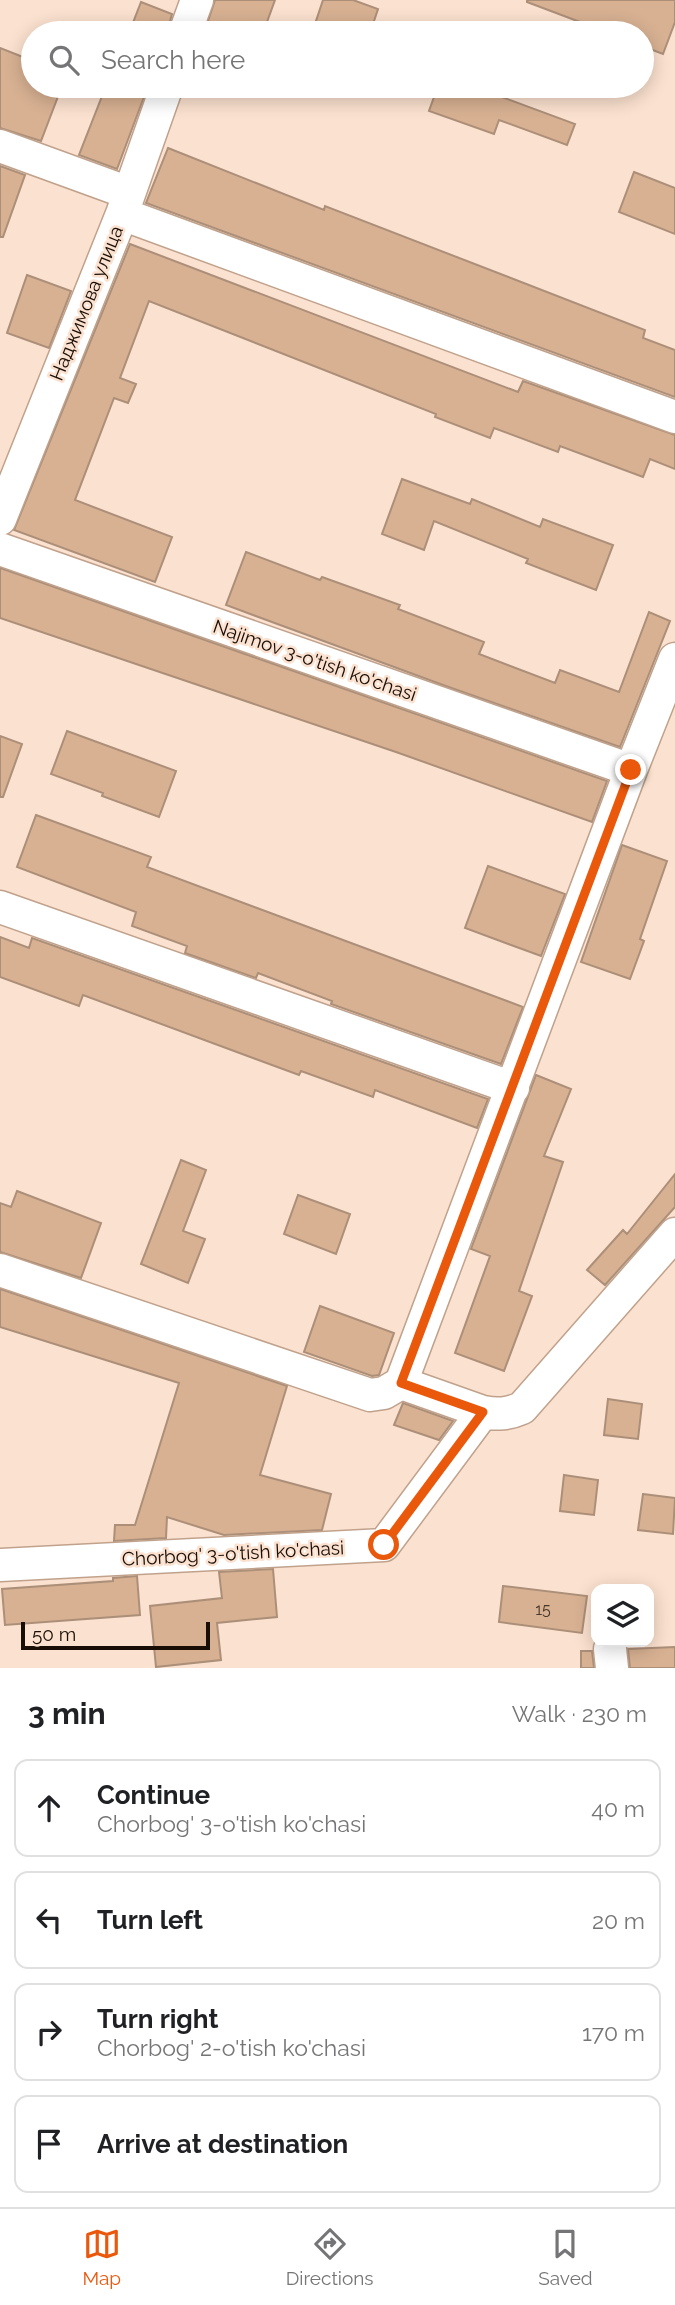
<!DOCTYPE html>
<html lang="en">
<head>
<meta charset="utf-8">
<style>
	:root { --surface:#fff; --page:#f6f6f6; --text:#202124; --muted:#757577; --line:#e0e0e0; --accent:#ea580c }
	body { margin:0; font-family:Raleway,sans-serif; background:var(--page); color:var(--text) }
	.controls { position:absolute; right:21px; bottom:21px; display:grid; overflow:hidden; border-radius:14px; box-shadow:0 4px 18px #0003 }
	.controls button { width:63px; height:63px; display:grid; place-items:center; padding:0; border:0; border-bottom:2px solid var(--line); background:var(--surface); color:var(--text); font:35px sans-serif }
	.scale { position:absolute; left:21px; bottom:18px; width:189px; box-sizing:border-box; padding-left:7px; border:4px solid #190e06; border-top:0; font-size:19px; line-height:24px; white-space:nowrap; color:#190e06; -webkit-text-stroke:5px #fbe1cf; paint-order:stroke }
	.stop { position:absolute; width:21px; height:21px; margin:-16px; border:5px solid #ea580c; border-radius:50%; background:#fff }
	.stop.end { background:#ea580c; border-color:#fff; box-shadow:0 2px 7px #0008 }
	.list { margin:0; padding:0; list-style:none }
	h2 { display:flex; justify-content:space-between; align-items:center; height:91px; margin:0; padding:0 28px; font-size:30px }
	h2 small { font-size:23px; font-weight:400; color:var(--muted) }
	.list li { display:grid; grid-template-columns:46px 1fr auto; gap:21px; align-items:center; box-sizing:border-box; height:98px; margin:0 14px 14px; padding:0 14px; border:2px solid var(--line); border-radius:14px }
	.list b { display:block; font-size:26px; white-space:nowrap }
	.list p { margin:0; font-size:23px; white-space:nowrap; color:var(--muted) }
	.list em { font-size:23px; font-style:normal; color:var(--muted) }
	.icon { flex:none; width:38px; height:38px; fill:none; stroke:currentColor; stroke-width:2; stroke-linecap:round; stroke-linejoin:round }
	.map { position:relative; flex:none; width:675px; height:1668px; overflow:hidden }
	.search { position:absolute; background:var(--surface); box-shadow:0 4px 18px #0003; left:21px; right:21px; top:21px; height:77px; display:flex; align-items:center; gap:18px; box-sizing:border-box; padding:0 24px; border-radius:38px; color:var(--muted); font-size:26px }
	.sheet { height:539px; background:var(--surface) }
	nav { display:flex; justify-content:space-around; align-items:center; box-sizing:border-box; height:98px; border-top:2px solid var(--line); background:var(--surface); font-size:19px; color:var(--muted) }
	nav a { display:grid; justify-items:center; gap:4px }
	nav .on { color:var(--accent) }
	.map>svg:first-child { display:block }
	.building { fill:#d8b192; stroke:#ac8f79; stroke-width:2 }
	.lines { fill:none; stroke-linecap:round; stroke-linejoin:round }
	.minor-casing { stroke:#c0a28c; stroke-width:35 }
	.minor { stroke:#fff; stroke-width:32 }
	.route { stroke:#ea580c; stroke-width:9 }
	.labels { text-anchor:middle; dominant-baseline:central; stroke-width:5; stroke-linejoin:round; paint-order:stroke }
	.number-label { font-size:16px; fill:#493729 }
	.street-label { font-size:19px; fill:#190e06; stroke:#fbe1cf }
</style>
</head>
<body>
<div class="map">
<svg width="675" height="1668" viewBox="0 0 675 1668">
	<rect width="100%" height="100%" fill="#fbe1cf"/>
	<!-- building -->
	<path class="building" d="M215,0h60l-12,33h-59z
		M323,0h30l25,9 -8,24h-58z
		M527,0h148v22l-12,32 -21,-8v-13h-33l-82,-31z
		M141,2l31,12 -5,19h-38z
		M0,48l33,13v25h29l-21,55 -41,-13z
		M106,86h42l-31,83 -38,-14z
		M438,86h34l103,38 -8,21 -68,-25 -5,14 -65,-23z
		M168,148l156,62 1,-4 320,124 -2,8 32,12v47l-529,-194z
		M0,166l25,9 -22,62h-3z
		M634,172l41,16v46l-56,-22z
		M130,244l388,148 5,-11 152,54v34l-25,-10 -7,18 -83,-31 -2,6 -64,-24 -4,10 -55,-21 1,-3 -287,-113 -29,77 16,6 -8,19 -14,-5 -39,102 97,37 -17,45 -141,-52z
		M27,275l44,16 -22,57 -42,-15z
		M402,479l68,25 2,-5 68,28 3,-8 70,26 -17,45 -70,-27 2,-4 -94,-38 -10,29 -42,-16z
		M246,552l74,28 2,-3 78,28 -2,4 86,33 -5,12 76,29 5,-13 59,22 30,-80 21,9 -50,126 -177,-62 -217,-80z
		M0,568l607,213 -15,41 -196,-70 -396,-134z
		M67,731l109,40 -17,46 -57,-21 1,-3 -52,-19z
		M0,736l22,8 -19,53h-3z
		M36,815l115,42 -4,10 376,140 -22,57 -170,-60 1,-3 -74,-28 -2,5 -71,-25 2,-7 -55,-20 4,-14 -119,-45z
		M622,845l45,16 -27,78 4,2 -14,38 -49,-17z
		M488,866l77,28 -24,62 -76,-28z
		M0,937l29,11 3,-10 456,161 -11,29 -102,-38 -2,7 -72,-26 -2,4 -216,-80 -4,11 -79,-29z
		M536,1075l35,14 -27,67 19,6 -44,129 13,5 -28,75 -49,-18 35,-97 -19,-7z
		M181,1160l25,10 -23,61 22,8 -17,44 -47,-19z
		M675,1174v33l-70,78 -18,-15 36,-40 4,4z
		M17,1191l84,32 -20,55 -81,-26v-49l11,4z
		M298,1195l52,19 -14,40 -52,-20z
		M0,1289l287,97 -27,89 71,19 -9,36 -98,5 -57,-18 -1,21 -52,3 1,-16h20l44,-142 -179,-56z
		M320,1306l74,27 -15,42 -7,1 -68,-24z
		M608,1399l34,5 -4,35 -34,-4z
		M403,1403l50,18 -14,19 -45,-15z
		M564,1475l34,5 -4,35 -34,-4z
		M643,1494l32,4 -2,36 -35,-4z
		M273,1569l4,48 -60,6 4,37 -65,7 -6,-61 72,-8 -3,-26z
		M137,1576l3,39 -135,10 -3,-36 111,-8v-3z
		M503,1586l84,10 -5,37 -83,-11z
		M675,1647v21h-45l-2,-19z
		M581,1651h11l2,17h-13z"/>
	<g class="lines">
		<defs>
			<path id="minor" d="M185,33l12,-33
				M0,146l129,47
				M122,214l553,203
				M0,519l122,-305 45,-128
				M0,549l631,221
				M0,907l513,181
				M0,1270l370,125 14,-2 17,-10 82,29c15,3 25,2 39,-4l153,-174
				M401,1383l230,-613 44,-111
				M0,1565l384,-20 99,-133
				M610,1649l2,19"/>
		</defs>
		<!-- minor casing -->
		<use href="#minor" class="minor-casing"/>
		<!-- minor -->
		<use href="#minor" class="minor"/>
	</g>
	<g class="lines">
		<!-- route -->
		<path class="route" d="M384,1545l99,-133 -82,-29 230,-613"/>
	</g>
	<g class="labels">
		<!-- number labels -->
		<g class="number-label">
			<text x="543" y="1609">15</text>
		</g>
		<!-- street labels -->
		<g class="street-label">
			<text transform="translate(86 303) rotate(-68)">Наджимова улица</text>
			<text transform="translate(315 660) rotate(19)">Najimov 3-o'tish ko'chasi</text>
			<text transform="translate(233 1553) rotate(-3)">Chorbog' 3-o'tish ko'chasi</text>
		</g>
	</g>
</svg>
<div class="controls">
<button><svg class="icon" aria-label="layers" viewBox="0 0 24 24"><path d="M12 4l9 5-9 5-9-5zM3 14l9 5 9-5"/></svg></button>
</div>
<div class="scale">50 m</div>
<div class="stop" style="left:384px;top:1545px"></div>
<div class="stop end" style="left:631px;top:770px"></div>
<div class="search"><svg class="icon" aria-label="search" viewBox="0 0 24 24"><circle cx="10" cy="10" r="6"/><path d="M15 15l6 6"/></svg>Search here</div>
</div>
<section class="sheet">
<h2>3 min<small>Walk · 230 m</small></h2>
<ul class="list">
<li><svg class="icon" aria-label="ahead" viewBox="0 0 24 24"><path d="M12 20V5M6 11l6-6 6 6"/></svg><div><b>Continue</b><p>Chorbog' 3-o'tish ko'chasi</p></div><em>40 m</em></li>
<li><svg class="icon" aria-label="left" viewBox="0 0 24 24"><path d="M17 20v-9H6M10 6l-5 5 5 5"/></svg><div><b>Turn left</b></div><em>20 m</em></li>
<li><svg class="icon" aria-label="right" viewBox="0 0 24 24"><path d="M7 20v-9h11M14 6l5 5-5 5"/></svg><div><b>Turn right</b><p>Chorbog' 2-o'tish ko'chasi</p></div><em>170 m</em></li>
<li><svg class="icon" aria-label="arrive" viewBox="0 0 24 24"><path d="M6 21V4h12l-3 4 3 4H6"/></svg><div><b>Arrive at destination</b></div></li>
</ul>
</section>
<nav>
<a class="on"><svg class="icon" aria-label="map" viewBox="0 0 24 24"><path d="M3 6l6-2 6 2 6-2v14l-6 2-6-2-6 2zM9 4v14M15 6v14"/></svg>Map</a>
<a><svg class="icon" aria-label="directions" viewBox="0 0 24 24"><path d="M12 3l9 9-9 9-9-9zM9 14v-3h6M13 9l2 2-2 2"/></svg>Directions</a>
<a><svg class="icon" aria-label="saved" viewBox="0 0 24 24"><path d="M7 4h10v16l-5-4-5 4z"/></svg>Saved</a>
</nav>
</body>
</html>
